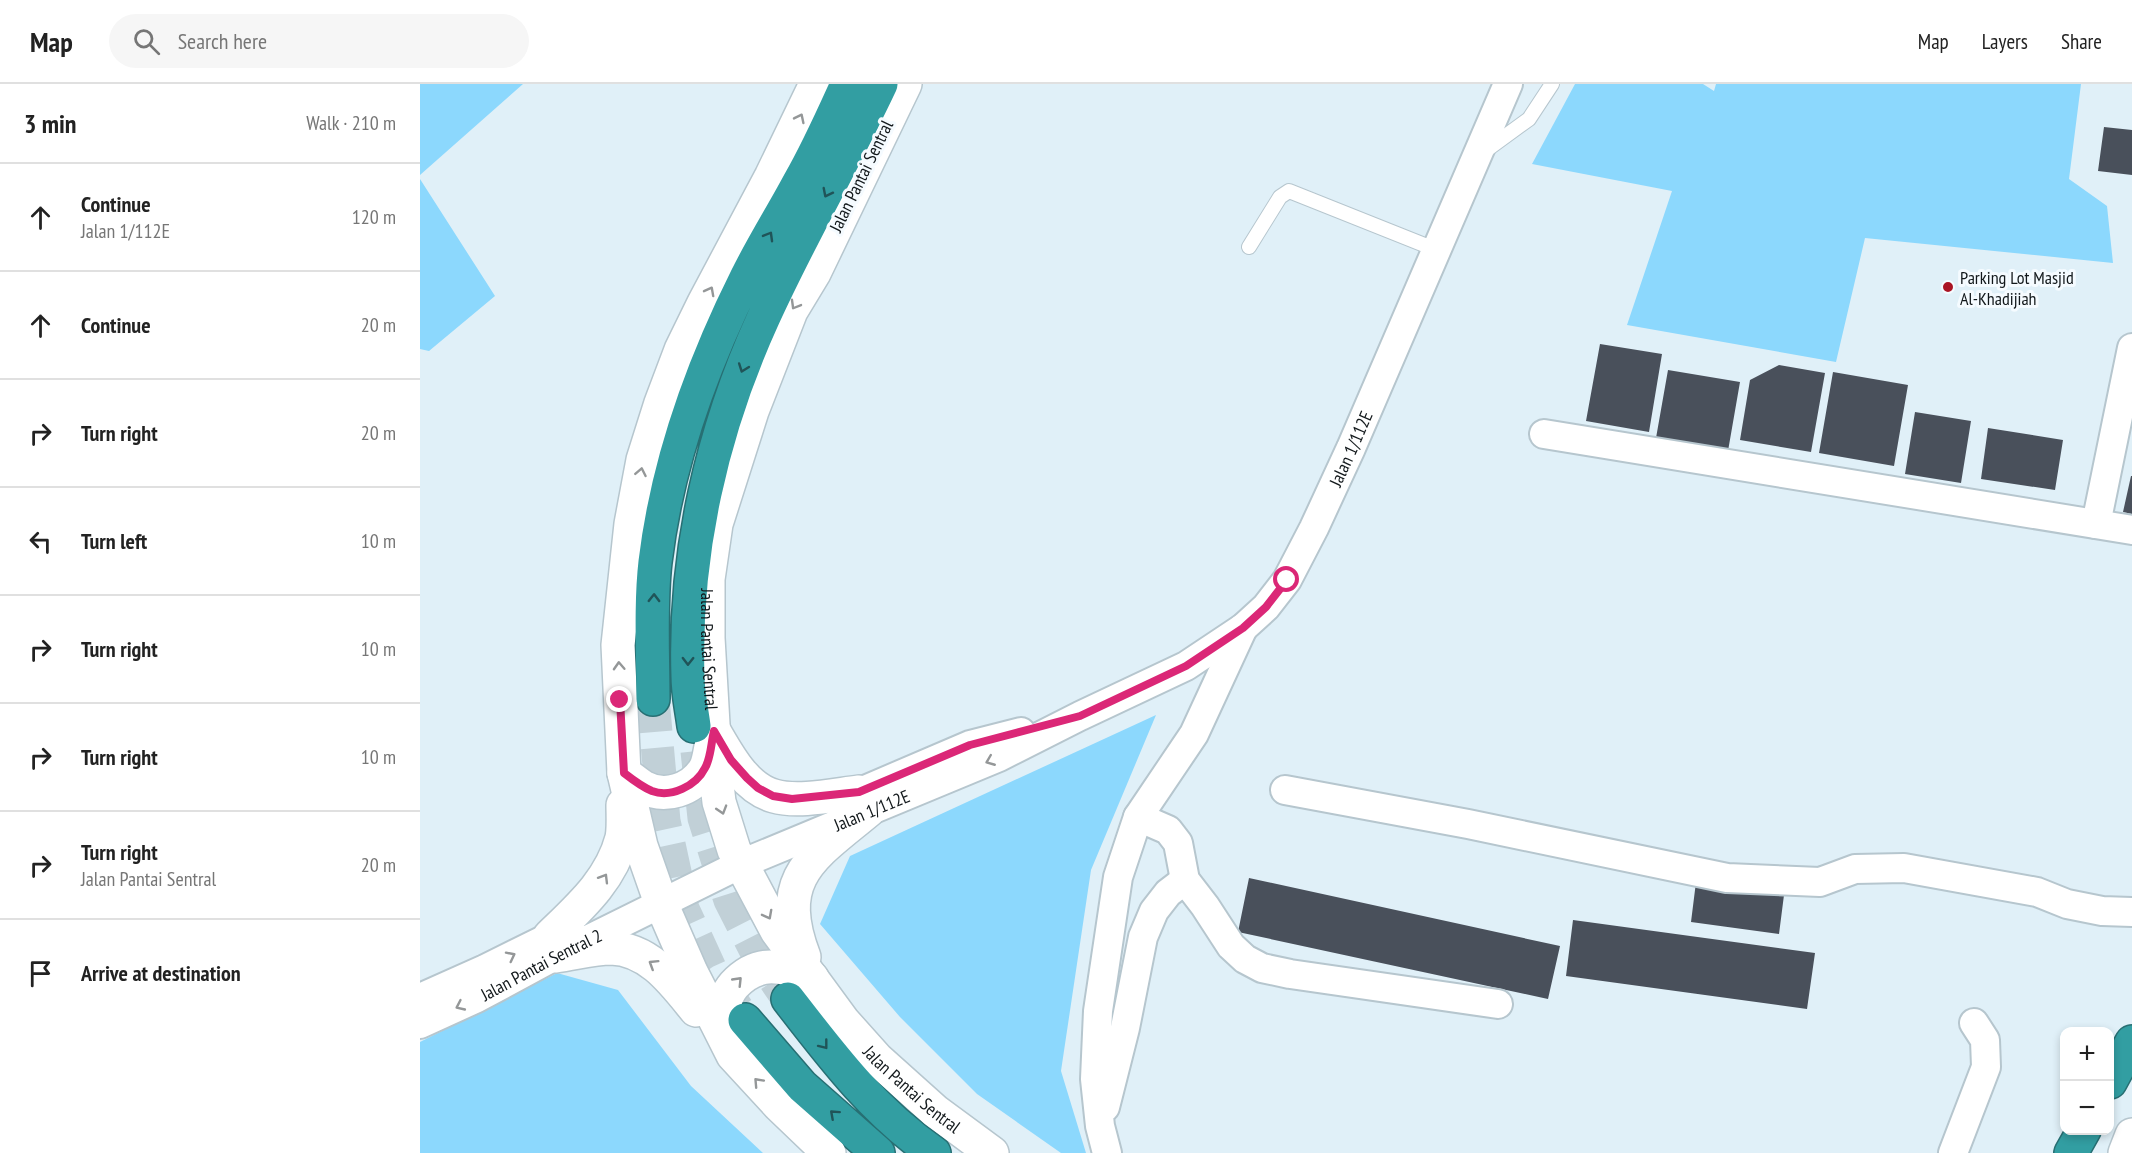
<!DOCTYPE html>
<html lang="en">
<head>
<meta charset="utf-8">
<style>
	:root { --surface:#fff; --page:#f6f6f6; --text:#222; --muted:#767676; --line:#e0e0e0 }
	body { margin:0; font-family:"PT Sans Narrow",sans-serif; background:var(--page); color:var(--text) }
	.controls { position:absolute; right:18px; bottom:18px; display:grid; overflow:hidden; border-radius:12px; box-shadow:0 3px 9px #0003 }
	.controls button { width:54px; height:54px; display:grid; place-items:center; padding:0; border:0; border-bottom:2px solid var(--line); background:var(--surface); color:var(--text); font:30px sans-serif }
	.stop { position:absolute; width:18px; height:18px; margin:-14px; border:4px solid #db2777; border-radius:50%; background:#fff }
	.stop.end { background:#db2777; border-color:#fff; box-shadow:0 2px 6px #0008 }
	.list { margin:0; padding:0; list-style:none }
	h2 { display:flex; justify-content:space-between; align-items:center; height:78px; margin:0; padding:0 24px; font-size:26px }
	h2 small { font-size:20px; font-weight:400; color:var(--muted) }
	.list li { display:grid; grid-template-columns:39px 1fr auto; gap:18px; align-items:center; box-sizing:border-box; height:108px; padding:0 24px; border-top:2px solid var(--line) }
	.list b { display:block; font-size:22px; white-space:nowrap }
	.list p { margin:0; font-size:20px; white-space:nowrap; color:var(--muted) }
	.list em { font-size:20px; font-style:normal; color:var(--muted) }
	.icon { flex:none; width:33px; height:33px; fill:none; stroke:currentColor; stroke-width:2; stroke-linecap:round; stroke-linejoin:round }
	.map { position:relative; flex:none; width:1712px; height:1069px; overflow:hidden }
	header { display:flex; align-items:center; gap:36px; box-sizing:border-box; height:84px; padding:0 30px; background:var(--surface); border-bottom:2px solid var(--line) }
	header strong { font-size:28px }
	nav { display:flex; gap:33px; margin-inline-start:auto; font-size:21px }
	.search { width:420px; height:54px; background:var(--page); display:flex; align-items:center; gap:15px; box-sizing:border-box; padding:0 21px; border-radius:33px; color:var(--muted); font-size:22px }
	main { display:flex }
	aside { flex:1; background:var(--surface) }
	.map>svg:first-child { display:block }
	.green { fill:#8cd8fd }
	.building { fill:#49505b }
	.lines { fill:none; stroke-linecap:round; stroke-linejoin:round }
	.motorway-tunnel { stroke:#c1d0d7; stroke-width:33; stroke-dasharray:33 16; stroke-linecap:butt }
	.service-casing { stroke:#b6c6ce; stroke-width:16 }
	.minor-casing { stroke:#b6c6ce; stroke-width:32 }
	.secondary-casing { stroke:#b6c6ce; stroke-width:36 }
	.motorway-casing { stroke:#276f73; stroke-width:36 }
	.service { stroke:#fff; stroke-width:14 }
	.minor { stroke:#fff; stroke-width:28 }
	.secondary { stroke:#fff; stroke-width:33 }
	.motorway { stroke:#329ea2; stroke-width:33 }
	.oneway { stroke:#949798 }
	.oneway2 { stroke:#205458 }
	.route { stroke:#db2777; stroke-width:8 }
	.poi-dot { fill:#aa1424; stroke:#f5fbff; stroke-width:2 }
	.labels { text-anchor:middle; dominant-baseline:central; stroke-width:6; stroke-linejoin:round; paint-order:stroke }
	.street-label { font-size:18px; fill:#12181b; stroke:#f5fbff }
	.poi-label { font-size:18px; fill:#12181b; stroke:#f5fbff; text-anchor:start }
</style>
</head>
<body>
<header>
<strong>Map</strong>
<div class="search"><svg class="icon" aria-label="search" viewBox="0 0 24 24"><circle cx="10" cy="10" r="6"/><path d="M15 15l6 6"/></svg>Search here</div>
<nav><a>Map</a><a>Layers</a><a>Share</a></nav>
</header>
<main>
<aside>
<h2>3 min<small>Walk · 210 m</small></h2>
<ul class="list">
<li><svg class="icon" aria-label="ahead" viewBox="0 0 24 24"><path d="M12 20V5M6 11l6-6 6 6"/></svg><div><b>Continue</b><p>Jalan 1/112E</p></div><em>120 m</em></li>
<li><svg class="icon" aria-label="ahead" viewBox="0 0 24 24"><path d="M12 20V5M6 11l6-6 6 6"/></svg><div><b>Continue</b></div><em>20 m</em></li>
<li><svg class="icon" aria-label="right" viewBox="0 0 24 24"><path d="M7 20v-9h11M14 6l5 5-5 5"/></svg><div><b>Turn right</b></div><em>20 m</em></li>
<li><svg class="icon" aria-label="left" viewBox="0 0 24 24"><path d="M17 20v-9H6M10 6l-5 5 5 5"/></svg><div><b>Turn left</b></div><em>10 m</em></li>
<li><svg class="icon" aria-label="right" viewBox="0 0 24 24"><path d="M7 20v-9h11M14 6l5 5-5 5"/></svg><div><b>Turn right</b></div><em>10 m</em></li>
<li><svg class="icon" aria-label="right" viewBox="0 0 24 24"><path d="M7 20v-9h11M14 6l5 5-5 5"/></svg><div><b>Turn right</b></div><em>10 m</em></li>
<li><svg class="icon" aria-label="right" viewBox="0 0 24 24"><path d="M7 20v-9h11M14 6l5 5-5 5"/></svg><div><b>Turn right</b><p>Jalan Pantai Sentral</p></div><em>20 m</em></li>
<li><svg class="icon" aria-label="arrive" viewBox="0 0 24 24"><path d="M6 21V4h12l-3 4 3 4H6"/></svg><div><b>Arrive at destination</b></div></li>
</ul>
</aside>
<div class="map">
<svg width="1712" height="1069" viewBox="0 0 1712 1069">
	<rect width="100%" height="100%" fill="#e0f0f8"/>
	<!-- green -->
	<path class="green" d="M0,0h103l-103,91z
		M1155,0h128l11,7 2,-7h365l-12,95 38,27 6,57 -248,-25 -29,124 -209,-37 45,-134 -140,-27z
		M0,95l75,117 -66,55 -9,-2z
		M736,631l-65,155 -30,201 25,82h-25l-84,-59 -77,-77 -80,-93 30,-68z
		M137,889l61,17 73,96 72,67h-343v-111z"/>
	<!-- building -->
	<path class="building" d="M1684,43l28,3v45l-34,-4z
		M1180,260l62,10 -13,78 -63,-11z
		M1359,281l46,8 -14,79 -71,-12 10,-60z
		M1248,286l72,12 -12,69 -72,-13z
		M1413,288l75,13 -14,81 -75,-13z
		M1495,328l56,9 -10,62 -56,-9z
		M1568,344l75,12 -8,50 -74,-11z
		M1711,392h1v38l-9,-2z
		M829,794l311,68 -12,53 -310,-67z
		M1276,798l88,13 -5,39 -88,-12z
		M1153,836l242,33 -8,56 -241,-33z"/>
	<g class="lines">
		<!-- motorway-tunnel -->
		<path class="motorway-tunnel" d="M233,615l11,122 19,88 27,59 32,48
			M277,667l7,67 26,82 28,55 30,44"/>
		<defs>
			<path id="service" d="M1065,67l44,-32 23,-35
				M829,163l31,-50 9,-6 148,59"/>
			<g id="minor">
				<path d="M1124,350l588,96"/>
				<path d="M1676,440l36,-176"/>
				<path d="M865,706l183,34 259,54 93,4 35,-13 49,-1 133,24 30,12 35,7 30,1"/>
				<path d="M417,718l133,-57 51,-13"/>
				<path d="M718,733l30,13 10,13 7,37 20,26 26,40 14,13 17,9 28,6 208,30"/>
				<path d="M0,914l65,-29 85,-42"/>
				<path id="s1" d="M0,940l57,-26 78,-42 186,-92 258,-107 81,-41 106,-50 57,-38 23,-21 21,-27 27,-52 37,-80 157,-364"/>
				<path d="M685,1023l20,-79 18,-91 11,-26 14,-18 17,-13"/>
				<path d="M687,1069l-7,-27 -5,-47 3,-68 20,-134 20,-60 56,-83 49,-106"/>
				<path d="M1533,1069l33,-86 -1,-27 -11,-17"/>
			</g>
			<g id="secondary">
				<path d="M396,0l-45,93 -67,126 -23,47 -20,53 -18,57 -12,64 -13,121 6,128 17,73 20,57 30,69 42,83 46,50 50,48"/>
				<path id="s2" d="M485,0l-91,189 -23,38 -39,100 -36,113 -8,55v59l8,138 3,26 15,48 43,81 66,90 34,38 58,52 57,42"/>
				<path d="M294,647c14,24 31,57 60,65 24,7 60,-1 85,-4"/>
				<path d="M204,689c7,5 13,10 19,14 22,12 49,3 62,-18 4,-7 5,-19 7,-27"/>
				<path d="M130,852c30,-29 61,-56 72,-98 2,-10 1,-23 1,-33"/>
				<path d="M135,872c18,-2 38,-8 56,-8 39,1 63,35 85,62"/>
				<path d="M384,873c-31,-81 10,-101 65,-147"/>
				<path d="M310,955c-2,-9 -5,-19 -6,-28 0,-10 4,-19 10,-26 24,-26 49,-20 78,-7"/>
				<path d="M1705,1069l7,-18"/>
			</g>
			<path id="motorway" d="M233,615c0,-43 -3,-94 2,-137 12,-100 46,-194 91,-284 16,-33 36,-64 53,-96 18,-31 33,-65 48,-98
				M274,642c-2,-16 -6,-33 -6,-50 -4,-122 24,-245 75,-357 36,-80 81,-156 118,-235
				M368,915c44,57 86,113 146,154
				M325,936l57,66 76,67
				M1690,998l22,-40
				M1651,1069l13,-23"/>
		</defs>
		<!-- service casing -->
		<use href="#service" class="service-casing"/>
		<!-- minor casing -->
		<use href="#minor" class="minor-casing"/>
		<!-- secondary casing -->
		<use href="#secondary" class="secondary-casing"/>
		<!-- motorway casing -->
		<use href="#motorway" class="motorway-casing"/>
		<!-- service -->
		<use href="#service" class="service"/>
		<!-- minor -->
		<use href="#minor" class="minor"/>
		<!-- secondary -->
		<use href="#secondary" class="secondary"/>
		<!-- motorway -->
		<use href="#motorway" class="motorway"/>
	</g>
	<!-- one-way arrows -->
	<defs><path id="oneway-chevron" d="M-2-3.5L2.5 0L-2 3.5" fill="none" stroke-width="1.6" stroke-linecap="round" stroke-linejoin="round" transform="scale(1.5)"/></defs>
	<g class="oneway">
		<use href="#oneway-chevron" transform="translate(380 34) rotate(-64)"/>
		<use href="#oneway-chevron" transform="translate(290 207) rotate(-62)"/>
		<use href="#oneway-chevron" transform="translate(375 221) rotate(120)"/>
		<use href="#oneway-chevron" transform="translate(221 388) rotate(-79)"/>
		<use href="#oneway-chevron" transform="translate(199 582) rotate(-93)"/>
		<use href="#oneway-chevron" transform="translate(570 677) rotate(158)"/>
		<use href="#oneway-chevron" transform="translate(302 726) rotate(73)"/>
		<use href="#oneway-chevron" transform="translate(184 794) rotate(-59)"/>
		<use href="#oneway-chevron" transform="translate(348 831) rotate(62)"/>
		<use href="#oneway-chevron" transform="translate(91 872) rotate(-27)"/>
		<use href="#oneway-chevron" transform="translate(233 880) rotate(-148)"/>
		<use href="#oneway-chevron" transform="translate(318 897) rotate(-46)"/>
		<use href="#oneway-chevron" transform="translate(40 922) rotate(155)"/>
		<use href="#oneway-chevron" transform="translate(338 998) rotate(-133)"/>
	</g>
	<g class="oneway2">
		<use href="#oneway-chevron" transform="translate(407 109) rotate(117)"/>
		<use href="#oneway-chevron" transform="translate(349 152) rotate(-60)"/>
		<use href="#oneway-chevron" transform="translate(323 284) rotate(110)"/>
		<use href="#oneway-chevron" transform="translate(234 514) rotate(-89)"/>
		<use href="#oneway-chevron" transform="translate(268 577) rotate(91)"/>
		<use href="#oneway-chevron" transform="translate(404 961) rotate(52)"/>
		<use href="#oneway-chevron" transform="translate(414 1030) rotate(-138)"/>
	</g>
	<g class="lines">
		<!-- route -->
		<path class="route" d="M200,616l4,73c9,7 18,14 28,18 19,7 44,-5 53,-23 6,-10 6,-25 9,-37l17,29 16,18 11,10 15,8 19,3 67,-7 111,-47 110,-29 106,-50 57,-38 23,-21 21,-27"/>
	</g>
	<!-- markers -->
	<circle class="poi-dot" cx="1528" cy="203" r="6"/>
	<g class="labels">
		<!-- street labels -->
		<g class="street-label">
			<text transform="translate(441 92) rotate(-64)">Jalan Pantai Sentral</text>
			<text stroke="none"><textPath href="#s1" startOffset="1126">Jalan 1/112E</textPath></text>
			<text stroke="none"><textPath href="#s2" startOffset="606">Jalan Pantai Sentral</textPath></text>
			<text stroke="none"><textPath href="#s1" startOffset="500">Jalan 1/112E</textPath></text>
			<text stroke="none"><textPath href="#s1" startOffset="135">Jalan Pantai Sentral 2</textPath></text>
			<text stroke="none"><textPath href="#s2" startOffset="1110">Jalan Pantai Sentral</textPath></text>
		</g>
		<!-- poi labels -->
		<g class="poi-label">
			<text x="1540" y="193">Parking Lot Masjid<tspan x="1540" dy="21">Al-Khadijiah</tspan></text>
		</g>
	</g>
</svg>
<div class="controls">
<button>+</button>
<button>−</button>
</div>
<div class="stop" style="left:867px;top:496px"></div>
<div class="stop end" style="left:200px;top:616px"></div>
</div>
</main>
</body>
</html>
